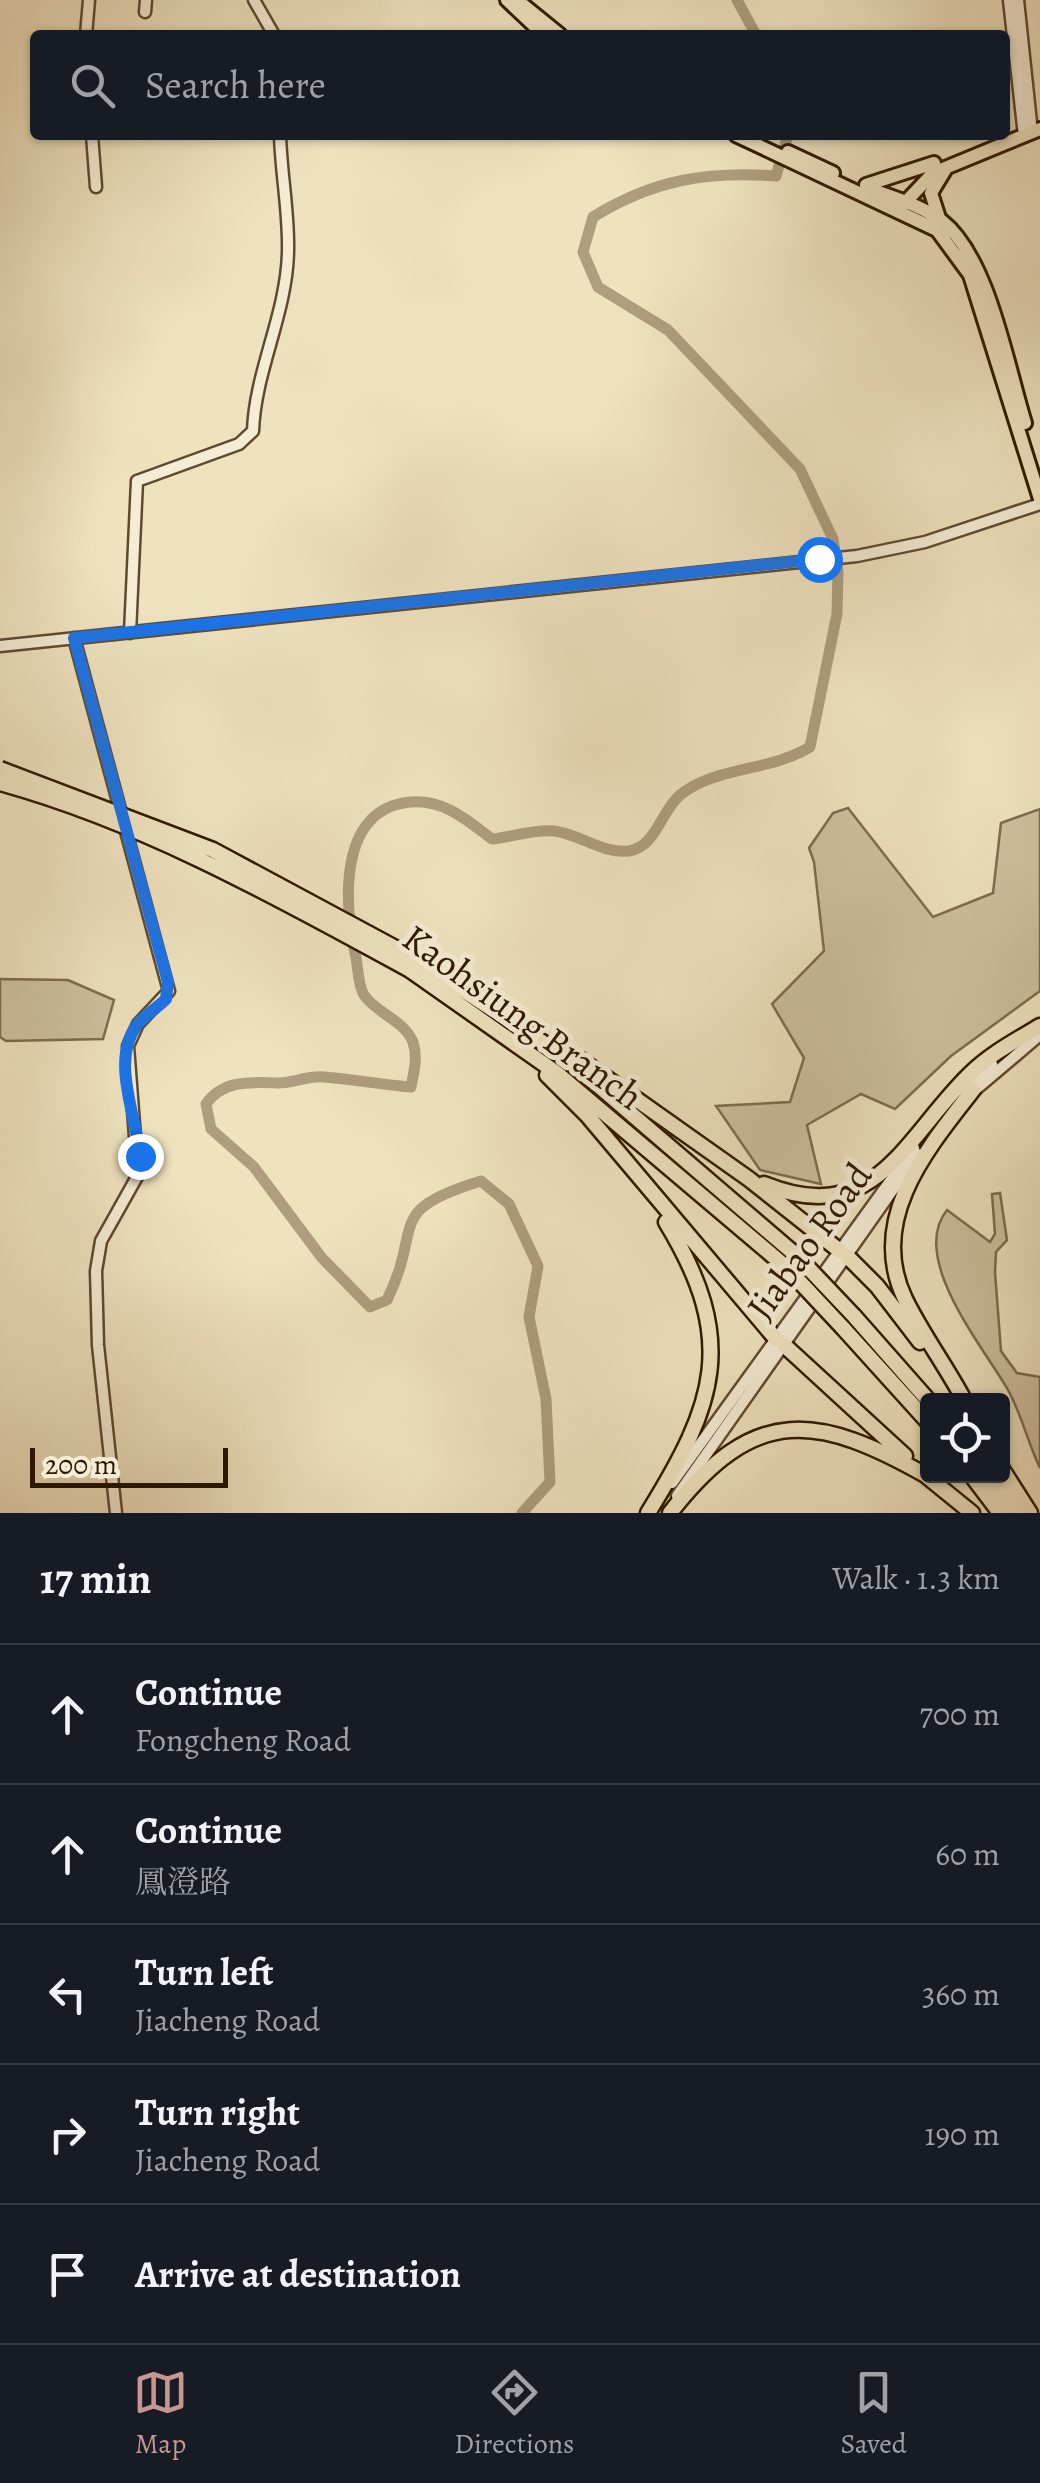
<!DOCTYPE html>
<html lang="en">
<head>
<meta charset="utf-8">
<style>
	:root { --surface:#171b24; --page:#20242c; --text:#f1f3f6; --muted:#9ea1a6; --line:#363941; --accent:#c59692 }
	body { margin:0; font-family:Alegreya,"Noto Serif TC",serif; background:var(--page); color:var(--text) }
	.controls { position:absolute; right:30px; bottom:30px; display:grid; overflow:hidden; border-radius:10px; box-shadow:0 2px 8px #0004 }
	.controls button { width:90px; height:90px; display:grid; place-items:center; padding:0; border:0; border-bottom:2px solid var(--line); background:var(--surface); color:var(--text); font:50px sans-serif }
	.scale { position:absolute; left:30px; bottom:25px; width:198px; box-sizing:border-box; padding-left:10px; border:5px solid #2f1801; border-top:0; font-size:28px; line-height:35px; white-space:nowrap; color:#2f1801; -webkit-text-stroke:8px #f5ecd5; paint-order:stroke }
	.stop { position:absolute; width:30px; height:30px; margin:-22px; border:8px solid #1a73e8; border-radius:50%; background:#fff }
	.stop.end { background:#1a73e8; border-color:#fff; box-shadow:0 2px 10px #0008 }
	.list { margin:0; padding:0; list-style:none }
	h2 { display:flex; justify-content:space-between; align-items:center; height:130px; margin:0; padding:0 40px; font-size:42px }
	h2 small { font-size:32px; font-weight:400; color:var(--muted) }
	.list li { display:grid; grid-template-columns:65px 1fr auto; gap:30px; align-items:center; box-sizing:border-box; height:140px; padding:0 40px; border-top:2px solid var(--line) }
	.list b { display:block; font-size:38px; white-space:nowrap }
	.list p { margin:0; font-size:32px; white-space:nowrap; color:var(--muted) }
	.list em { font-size:32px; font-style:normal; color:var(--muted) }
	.icon { flex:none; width:55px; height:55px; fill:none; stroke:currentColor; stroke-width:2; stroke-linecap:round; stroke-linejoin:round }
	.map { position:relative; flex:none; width:1040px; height:1513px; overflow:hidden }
	.search { position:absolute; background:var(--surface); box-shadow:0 2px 8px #0004; left:30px; right:30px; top:30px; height:110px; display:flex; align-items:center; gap:25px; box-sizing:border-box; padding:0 35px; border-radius:10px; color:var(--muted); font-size:38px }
	.sheet { height:830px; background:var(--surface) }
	nav { display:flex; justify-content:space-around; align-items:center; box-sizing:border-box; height:140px; border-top:2px solid var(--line); background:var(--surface); font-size:28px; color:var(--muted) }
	nav a { display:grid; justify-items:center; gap:5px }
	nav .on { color:var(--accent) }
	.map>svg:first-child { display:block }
	.green { fill:#cec09f; stroke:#7e6c50; stroke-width:2.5 }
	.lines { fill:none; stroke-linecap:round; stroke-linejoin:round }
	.river { stroke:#ae9d7e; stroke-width:11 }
	.minor-casing { stroke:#5f4a30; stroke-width:15 }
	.major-casing { stroke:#2f1801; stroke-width:18 }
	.highway-casing { stroke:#2f1801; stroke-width:19 }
	.minor { stroke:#f5ecd5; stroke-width:10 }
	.major { stroke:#efe2bf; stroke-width:12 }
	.highway { stroke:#efe2bf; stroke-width:14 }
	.highway-bridge-casing { stroke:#2f1801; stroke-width:19; stroke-linecap:butt }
	.highway-bridge { stroke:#efe2bf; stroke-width:14 }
	.route { stroke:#1a73e8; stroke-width:12 }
	.labels { text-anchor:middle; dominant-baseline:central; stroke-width:10; stroke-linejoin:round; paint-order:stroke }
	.street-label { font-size:38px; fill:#2f1801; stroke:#f5ecd5 }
</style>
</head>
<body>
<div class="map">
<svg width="1040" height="1513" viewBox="0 0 1040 1513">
	<rect width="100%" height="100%" fill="#efe2bf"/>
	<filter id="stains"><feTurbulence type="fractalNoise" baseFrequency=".002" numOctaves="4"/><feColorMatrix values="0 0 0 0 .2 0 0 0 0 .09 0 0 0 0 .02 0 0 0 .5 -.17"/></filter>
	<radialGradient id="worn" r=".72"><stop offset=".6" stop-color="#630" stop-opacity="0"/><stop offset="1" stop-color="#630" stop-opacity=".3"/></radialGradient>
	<!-- green -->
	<path class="green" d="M848,808l85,109 60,-24 8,-70 39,-14v182l-89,65 -56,53 -34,-15 -54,31 14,59 -61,-14 -44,-64 74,-4 14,-44 -32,-54 52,-53 -10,-89 -5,-14 24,-35z
		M0,979l68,1 46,20 -11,39 -97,2 -6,-4z
		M1000,1193l7,47 -11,12 -1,20 6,79 16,22 23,4v91c-12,-25 -19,-55 -32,-78 -23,-41 -100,-132 -61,-180l43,32 5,-8 -3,-40z"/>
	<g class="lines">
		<!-- river -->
		<path class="river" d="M737,0l19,35
			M522,1513l28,-31 -4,-83 -17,-82 9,-51 -29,-62 -28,-23c-98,30 -57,44 -94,119l-17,7 -48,-49 -68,-91 -43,-38 -5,-25c17,-24 43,-22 71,-21 15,1 31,-8 47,-6 29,2 57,8 87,10 3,-16 7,-29 2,-45 -9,-22 -36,-28 -49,-47 -6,-9 -6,-27 -8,-37 -12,-54 -19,-150 55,-156 33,-3 57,19 81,37 19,-2 43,-10 62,-8 26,3 48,23 75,20 27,-4 32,-40 51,-56 36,-29 89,-23 130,-48l27,-133 1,-42 -5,-33 -33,-70 -132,-139 -70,-43 -15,-35 10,-35c60,-37 113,-46 183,-41l12,-41"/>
		<defs>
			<path id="minor" d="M254,0l20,35
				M1009,0l15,136
				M1018,0l14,132
				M145,12l1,-12
				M86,35l3,-35
				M92,135l4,52
				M130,633l7,-152 102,-37 14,-13c2,-60 34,-118 35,-180 1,-39 -7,-78 -8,-116
				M74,638l95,353 -31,33 -10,22 10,129 -37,66 -5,30 2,74 18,168
				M0,646l857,-90 68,-14 115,-38
				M964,1090l28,-26
				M968,1096l72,-61
				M672,1483l242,-335
				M677,1496l241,-342"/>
			<path id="major" d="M507,0l37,35
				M517,0l43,35
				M736,135l201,95 33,45 70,224
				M788,152l45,21
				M866,185l68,-22
				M870,189c24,9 51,16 72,32 47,37 65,145 83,202
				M900,208l33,-35 107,-44
				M939,218l-8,-25 14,-23"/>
			<path id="highway" d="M414,958l151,99 232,199
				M410,970l148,104 228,193
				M571,1053l178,126 91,72
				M547,1075l40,40 189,224
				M764,1184c111,45 139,-44 205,-109 21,-21 46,-34 71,-49
				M847,1256l30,30 43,56
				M854,1316l74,84
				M843,1328l85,94
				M784,1345l121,111
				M964,1400c-18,-34 -42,-66 -59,-101 -38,-79 21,-149 68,-209
				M1002,1469l28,44
				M924,1474l48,39
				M972,1476l28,37
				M989,1476l27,37
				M648,1513c68,-110 90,-173 18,-291
				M670,1513c85,-110 148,-99 259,-36"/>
		</defs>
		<!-- minor casing -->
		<use href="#minor" class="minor-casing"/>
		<!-- major casing -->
		<use href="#major" class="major-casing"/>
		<!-- highway casing -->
		<use href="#highway" class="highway-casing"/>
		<!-- minor -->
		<use href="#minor" class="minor"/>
		<!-- major -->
		<use href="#major" class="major"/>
		<!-- highway -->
		<use href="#highway" class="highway"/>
		<defs>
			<path id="highway-bridge" d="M0,769l213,81 201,108
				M0,783c145,40 278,115 410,187
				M797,1256l57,60
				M786,1267l57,61"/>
		</defs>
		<!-- highway-bridge casing -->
		<use href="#highway-bridge" class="highway-bridge-casing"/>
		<!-- highway-bridge -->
		<use href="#highway-bridge" class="highway-bridge"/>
	</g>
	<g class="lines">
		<!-- route -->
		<path class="route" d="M140,1156c-3,-38 -30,-96 -3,-131 7,-9 20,-17 29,-26l2,-17 -94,-344 745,-79"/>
	</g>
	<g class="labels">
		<!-- street labels -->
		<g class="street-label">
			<text transform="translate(523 1017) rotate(36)">Kaohsiung Branch</text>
			<text transform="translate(809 1241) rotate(-54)">Jiabao Road</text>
		</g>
	</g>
	<rect width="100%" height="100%" filter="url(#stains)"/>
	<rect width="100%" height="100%" fill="url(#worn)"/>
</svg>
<div class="controls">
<button><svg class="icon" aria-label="locate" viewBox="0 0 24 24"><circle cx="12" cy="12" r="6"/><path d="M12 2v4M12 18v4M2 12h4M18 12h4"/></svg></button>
</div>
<div class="scale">200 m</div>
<div class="stop" style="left:819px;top:559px"></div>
<div class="stop end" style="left:140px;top:1156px"></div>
<div class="search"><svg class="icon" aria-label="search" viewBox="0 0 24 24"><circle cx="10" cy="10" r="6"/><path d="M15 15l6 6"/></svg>Search here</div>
</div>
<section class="sheet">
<h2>17 min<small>Walk · 1.3 km</small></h2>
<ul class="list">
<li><svg class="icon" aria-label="ahead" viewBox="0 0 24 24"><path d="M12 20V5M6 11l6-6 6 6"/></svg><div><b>Continue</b><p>Fongcheng Road</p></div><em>700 m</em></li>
<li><svg class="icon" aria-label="ahead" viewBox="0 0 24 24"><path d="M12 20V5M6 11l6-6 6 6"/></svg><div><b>Continue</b><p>鳳澄路</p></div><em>60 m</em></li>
<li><svg class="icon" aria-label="left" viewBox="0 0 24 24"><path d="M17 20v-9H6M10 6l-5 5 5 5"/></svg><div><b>Turn left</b><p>Jiacheng Road</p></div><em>360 m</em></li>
<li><svg class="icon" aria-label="right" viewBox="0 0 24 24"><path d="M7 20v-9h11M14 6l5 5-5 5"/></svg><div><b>Turn right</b><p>Jiacheng Road</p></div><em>190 m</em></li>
<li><svg class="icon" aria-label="arrive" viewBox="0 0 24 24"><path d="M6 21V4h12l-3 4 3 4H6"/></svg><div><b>Arrive at destination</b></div></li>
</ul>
</section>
<nav>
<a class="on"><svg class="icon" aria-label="map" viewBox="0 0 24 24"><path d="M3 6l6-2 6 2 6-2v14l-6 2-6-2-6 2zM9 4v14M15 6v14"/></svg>Map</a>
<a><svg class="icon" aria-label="directions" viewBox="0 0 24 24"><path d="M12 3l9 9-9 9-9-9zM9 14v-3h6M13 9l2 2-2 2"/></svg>Directions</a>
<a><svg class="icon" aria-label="saved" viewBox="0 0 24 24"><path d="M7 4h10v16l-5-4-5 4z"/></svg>Saved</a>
</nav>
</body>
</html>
